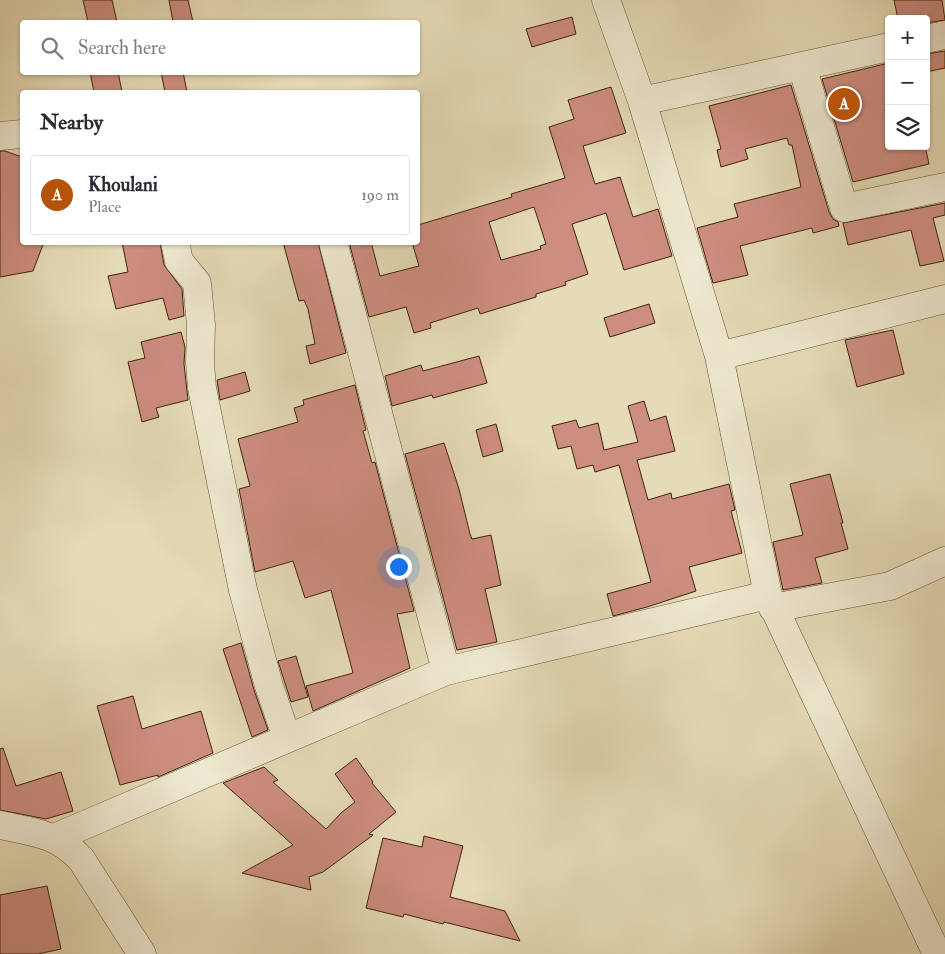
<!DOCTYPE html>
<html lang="en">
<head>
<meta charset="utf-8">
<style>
	:root { --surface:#fff; --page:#f2f2f3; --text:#2b2b33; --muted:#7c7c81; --line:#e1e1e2; --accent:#b45309 }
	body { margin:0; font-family:"IM FELL Double Pica",serif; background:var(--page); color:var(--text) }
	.controls { position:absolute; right:15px; top:15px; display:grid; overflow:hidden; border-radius:5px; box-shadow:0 1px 4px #0004 }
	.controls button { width:45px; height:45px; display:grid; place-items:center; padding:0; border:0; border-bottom:1px solid var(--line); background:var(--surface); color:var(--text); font:25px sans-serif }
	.you { position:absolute; left:398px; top:566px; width:18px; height:18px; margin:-12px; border:4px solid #fff; border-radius:50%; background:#1a73e8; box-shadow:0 0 0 8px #1a73e833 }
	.badge { display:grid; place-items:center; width:32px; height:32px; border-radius:50%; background:var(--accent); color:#fff; font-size:16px; font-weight:700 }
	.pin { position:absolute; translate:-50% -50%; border:2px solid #fff; box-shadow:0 1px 5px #0006 }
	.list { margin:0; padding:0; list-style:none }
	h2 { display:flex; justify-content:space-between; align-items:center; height:65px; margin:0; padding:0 20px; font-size:21px }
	h2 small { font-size:16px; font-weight:400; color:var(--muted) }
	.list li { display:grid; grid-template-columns:32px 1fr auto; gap:15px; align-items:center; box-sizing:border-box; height:80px; margin:0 10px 10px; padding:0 10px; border:1px solid var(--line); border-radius:5px }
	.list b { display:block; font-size:19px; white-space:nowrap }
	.list p { margin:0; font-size:16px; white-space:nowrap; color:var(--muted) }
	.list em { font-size:16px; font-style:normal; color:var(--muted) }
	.icon { flex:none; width:28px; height:28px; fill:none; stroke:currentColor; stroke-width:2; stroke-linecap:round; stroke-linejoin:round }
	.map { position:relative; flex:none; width:945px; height:954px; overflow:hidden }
	.search { position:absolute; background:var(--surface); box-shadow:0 1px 4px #0004; left:20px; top:20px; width:400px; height:55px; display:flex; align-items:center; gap:12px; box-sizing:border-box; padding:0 18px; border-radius:5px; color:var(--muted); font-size:19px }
	.panel { position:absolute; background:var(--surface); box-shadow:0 1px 4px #0004; left:20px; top:90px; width:400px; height:155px; border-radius:5px }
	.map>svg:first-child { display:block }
	.building { fill:#cd8d80; stroke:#3e2607; fill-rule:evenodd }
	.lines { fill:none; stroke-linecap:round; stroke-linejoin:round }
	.minor-casing { stroke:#685333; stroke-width:29 }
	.minor { stroke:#eee8d0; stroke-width:28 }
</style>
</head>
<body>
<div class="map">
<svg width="945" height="954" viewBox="0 0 945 954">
	<rect width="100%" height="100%" fill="#e5dbb6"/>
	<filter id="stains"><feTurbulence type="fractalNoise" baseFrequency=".004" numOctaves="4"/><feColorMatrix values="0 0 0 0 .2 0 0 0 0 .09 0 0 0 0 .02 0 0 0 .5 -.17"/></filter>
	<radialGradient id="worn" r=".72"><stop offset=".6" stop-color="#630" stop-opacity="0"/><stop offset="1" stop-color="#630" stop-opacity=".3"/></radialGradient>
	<!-- building -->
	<path class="building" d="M83,0h29l5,22h-29z
		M169,0h19l5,22h-20z
		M894,0h48l3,20 -19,3v-4h-28z
		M572,17l4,17 -44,13 -6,-18z
		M945,51v17l-19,4v-18z
		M889,63v83h36l4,18 -76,18 -31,-103z
		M90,72h28l4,20h-28z
		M161,72h22l4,20h-22z
		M791,85l38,127 4,7 5,3 1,4 -26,7 -1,-5 -72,18 8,29 -35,8 -16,-55 41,-11 -4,-13 67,-17 -9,-42h-3l-2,-7 -42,11 3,10 -27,8 -4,-17 4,-1 -12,-43z
		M611,87l15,46 -43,13 12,38 25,-7 13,40 25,-8 14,47 -48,14 -18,-57 -34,11 16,50 -23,8 1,3 -30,9v3l-56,17 -2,-6 -48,15 1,5 -17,5 -8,-26 -37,10 -20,-75h22l9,34 39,-10 -7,-24h6v-17l94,-28 -1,-3 54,-16 -16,-51 25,-8 -6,-19zM534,207l12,37 -6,2 1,3 -40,11 -12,-38z
		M0,151h5l17,6v85h22l-11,29 -33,6z
		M945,203v12l-12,3 11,43 -24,5 -9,-36 -63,15 -5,-22z
		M122,242h38l4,23 18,24 2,27 -15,4 -6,-22 -47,11 -8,-33 20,-4z
		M283,242h35l28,111 -36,11 -4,-18 9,-2 -7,-35 -4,-9 -5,1z
		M649,304l6,19 -45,14 -6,-19z
		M893,330l11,44 -47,13 -12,-47z
		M181,332l4,15 -1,17 4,36 -32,8 3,9 -17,5 -14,-60 17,-4 -4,-16z
		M479,356l8,27 -54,15 -1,-3 -40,11 -7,-30 36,-11 2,6z
		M245,372l5,19 -30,9 -3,-20z
		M355,385l11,45 -3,1 9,32 3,-1 39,149 -17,3 13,54 -97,43 -7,-25 47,-13 -22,-83 -26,8 -12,-37 -38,11 -16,-83 11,-3 -12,-47 60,-17 -4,-14 10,-3 -1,-5z
		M644,401l6,20 16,-5 9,35 -38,9 11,40 23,-7 1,6 57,-15 6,26 -4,1 11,42 -53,14 7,24 -49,16 -34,9 -6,-22 44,-12 -32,-117 -24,7 -2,-7 -16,4 -6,-23 -13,3 -6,-23 24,-6 3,8 19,-5 6,27 34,-8 -10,-36z
		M496,424l7,27 -20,6 -7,-27z
		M444,443l15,46 11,45 2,5 19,-4 10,50 -16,4 12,53 -40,8 -52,-196z
		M830,474l13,49h-2l7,26 -33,9 7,25 -39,7 -10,-48 30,-7 -13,-51z
		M241,643l13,47 14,40 -16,7 -29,-88z
		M296,656l12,41 -17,5 -13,-41z
		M133,696l9,33 59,-18 12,42 -55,24v-2l-38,10 -23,-79z
		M3,748l13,38 45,-14 12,39 -27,8 -46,-9v-61z
		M356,758l17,24 -1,1 24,29 -27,22 4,1 -50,37 -14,5 2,13 -69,-17 51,-28 -70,-62 41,-16 14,13 -5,2 53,47 15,-16 14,-11 -20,-28z
		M424,836l39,10 -13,51 55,14 15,30 -76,-19 -1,2 -39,-10 -1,3 -37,-9 17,-70 39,9z
		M47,886l14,63 -23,5h-38v-59z"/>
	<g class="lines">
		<defs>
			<path id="minor" d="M606,0l36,101 77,255 49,239 169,359
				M926,39l19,-4
				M802,66l42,142 101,-21
				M642,101l247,-54
				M0,136l22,-2
				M175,242l4,19 18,22 4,42 -1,38 2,25 41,202 26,96 18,52
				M333,242l113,429
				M719,356l226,-57
				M773,608l117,-22 55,-25
				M0,825c33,7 56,8 81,34l61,95
				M54,838l392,-167 322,-76"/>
		</defs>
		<!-- minor casing -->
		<use href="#minor" class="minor-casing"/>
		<!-- minor -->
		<use href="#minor" class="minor"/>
	</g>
	<rect width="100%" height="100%" filter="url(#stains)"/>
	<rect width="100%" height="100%" fill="url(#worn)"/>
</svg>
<div class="controls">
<button>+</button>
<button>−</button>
<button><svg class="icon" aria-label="layers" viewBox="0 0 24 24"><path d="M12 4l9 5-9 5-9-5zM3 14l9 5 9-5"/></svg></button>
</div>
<div class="you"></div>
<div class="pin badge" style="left:844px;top:104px">A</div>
<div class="search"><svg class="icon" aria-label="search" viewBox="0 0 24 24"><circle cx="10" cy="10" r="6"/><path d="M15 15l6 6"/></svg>Search here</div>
<section class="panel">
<h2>Nearby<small></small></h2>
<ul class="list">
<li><span class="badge">A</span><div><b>Khoulani</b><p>Place</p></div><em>190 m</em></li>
</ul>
</section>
</div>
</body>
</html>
